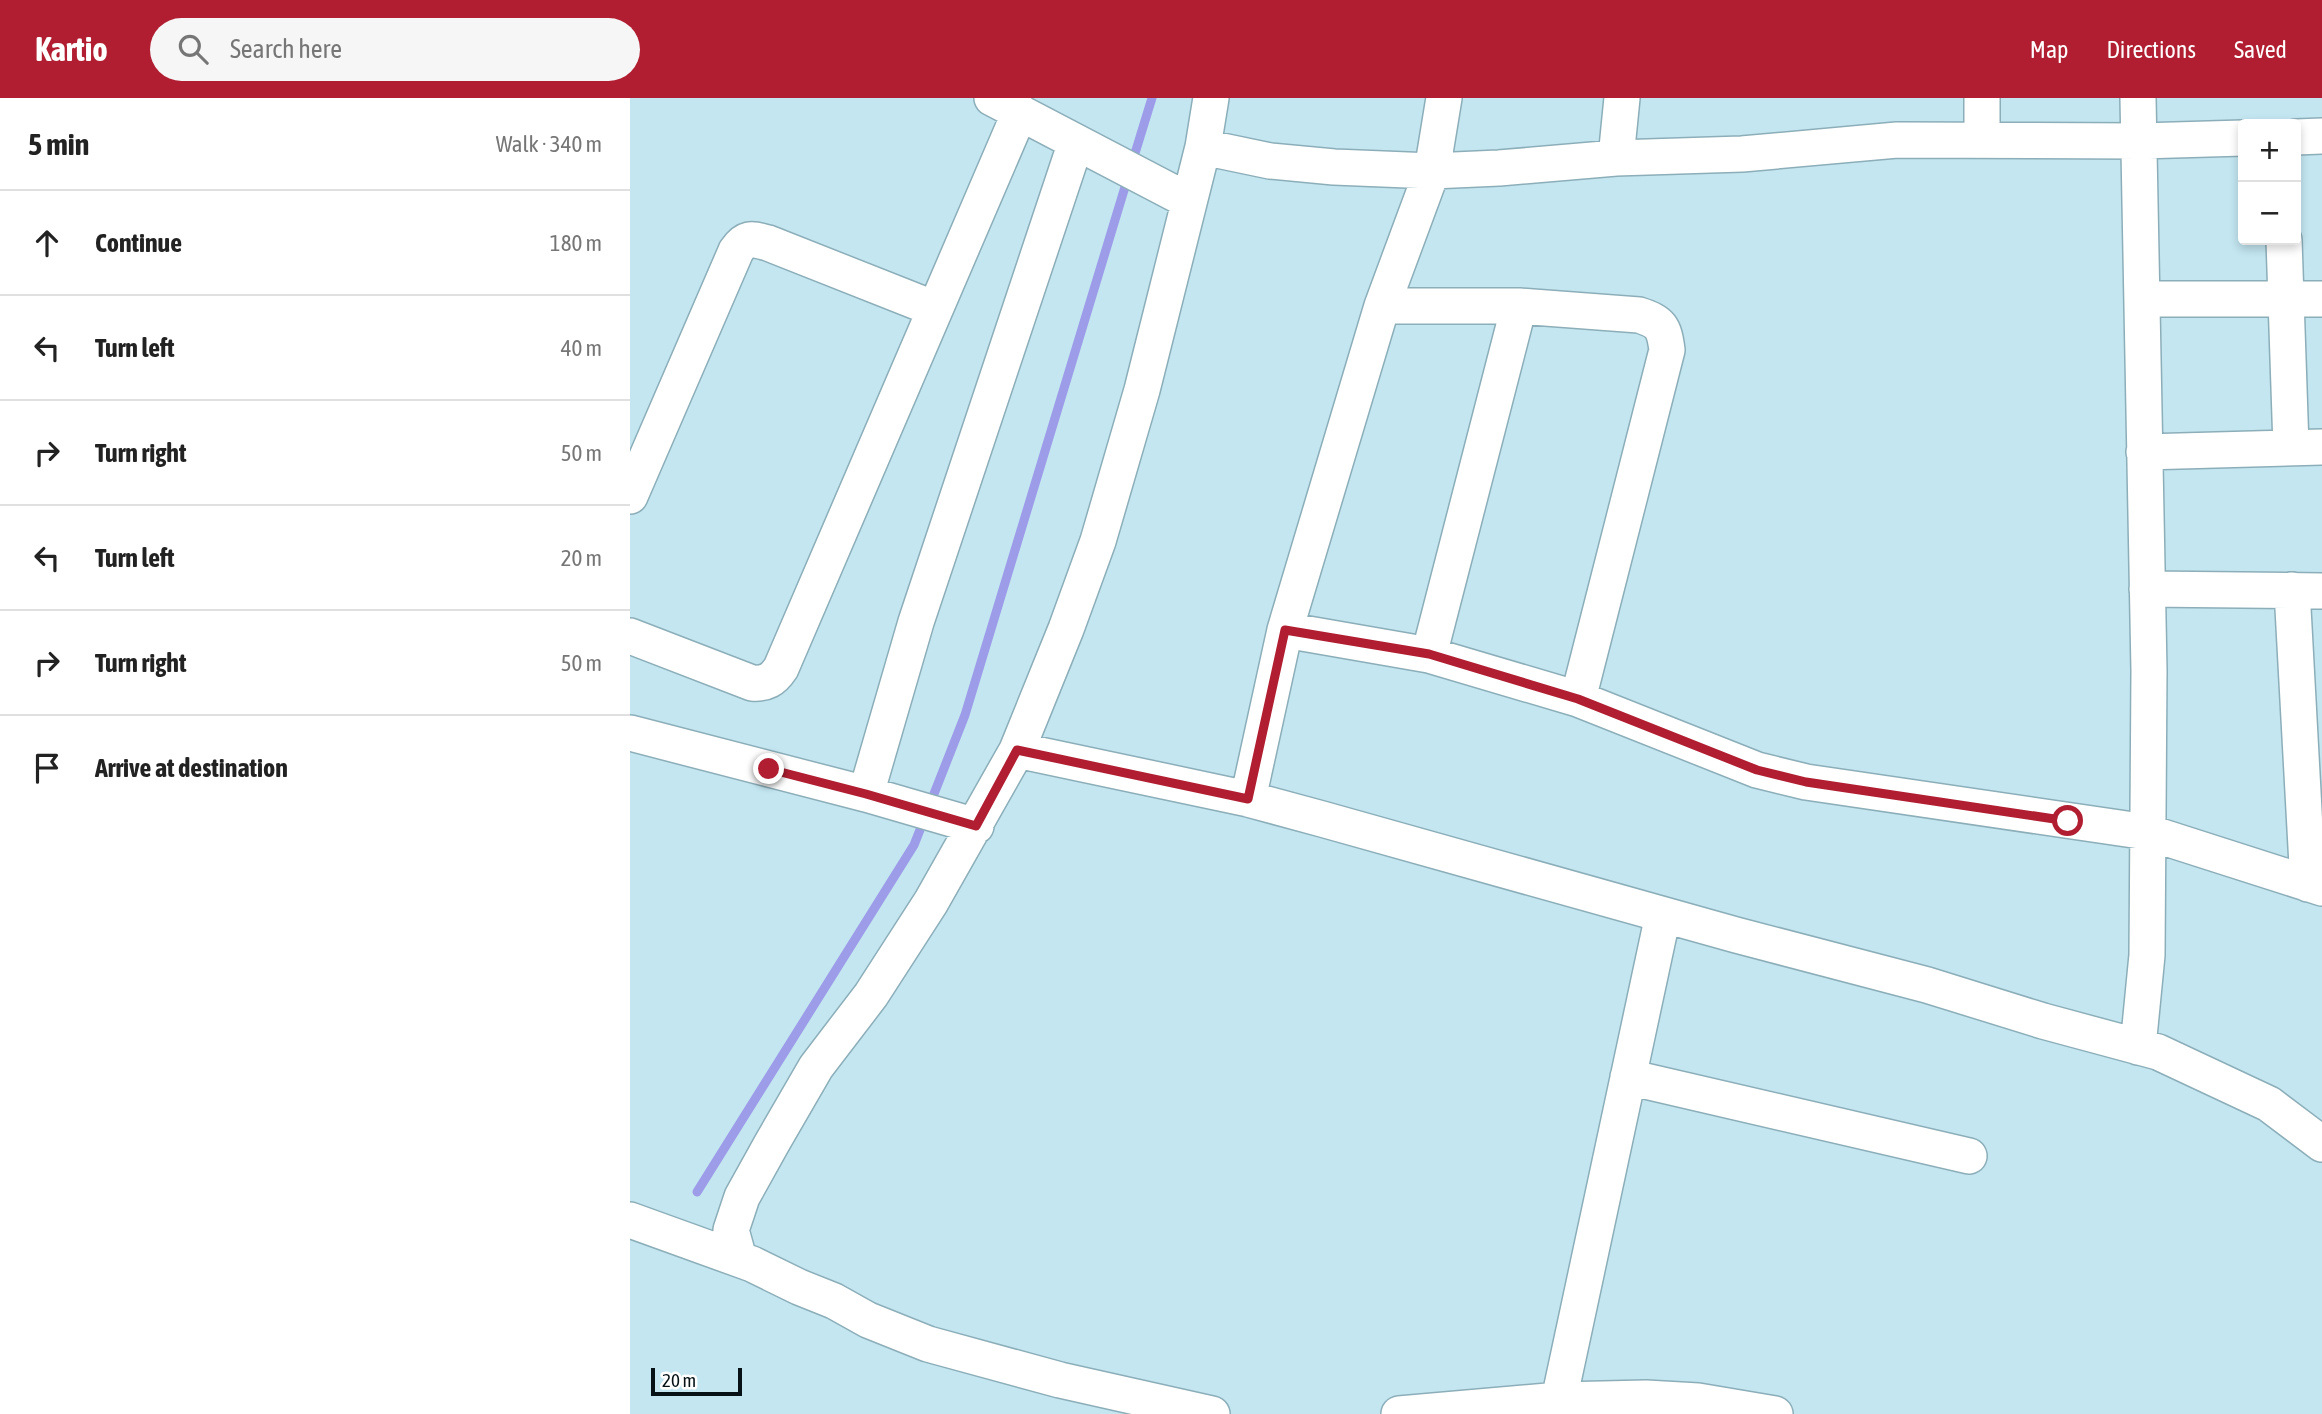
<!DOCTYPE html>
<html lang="en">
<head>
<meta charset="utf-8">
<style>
	:root { --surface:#fff; --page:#f6f6f6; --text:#222; --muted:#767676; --line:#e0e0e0; --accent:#b11e32 }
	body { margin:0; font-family:"Asap Condensed",sans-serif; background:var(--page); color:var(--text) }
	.controls { position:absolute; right:21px; top:21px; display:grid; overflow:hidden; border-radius:7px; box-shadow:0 4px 10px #0003 }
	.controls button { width:63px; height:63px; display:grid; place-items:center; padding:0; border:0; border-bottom:2px solid var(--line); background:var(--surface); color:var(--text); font:35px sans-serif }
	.scale { position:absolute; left:21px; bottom:18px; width:91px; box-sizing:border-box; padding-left:7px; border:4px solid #061216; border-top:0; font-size:19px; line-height:24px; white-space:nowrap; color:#061216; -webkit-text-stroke:5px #fff; paint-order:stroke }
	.stop { position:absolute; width:21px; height:21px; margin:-16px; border:5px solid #b11e32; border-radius:50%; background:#fff }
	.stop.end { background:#b11e32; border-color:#fff; box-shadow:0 2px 7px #0008 }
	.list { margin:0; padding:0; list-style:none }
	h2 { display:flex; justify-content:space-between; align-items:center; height:91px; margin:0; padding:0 28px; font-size:30px }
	h2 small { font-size:23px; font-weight:400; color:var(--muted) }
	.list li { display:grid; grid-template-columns:46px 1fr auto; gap:21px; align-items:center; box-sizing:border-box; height:105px; padding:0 28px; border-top:2px solid var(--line) }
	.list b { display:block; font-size:26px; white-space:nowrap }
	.list em { font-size:23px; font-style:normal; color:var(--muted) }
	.icon { flex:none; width:38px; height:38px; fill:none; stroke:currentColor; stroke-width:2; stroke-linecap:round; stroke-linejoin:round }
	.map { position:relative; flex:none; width:1692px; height:1316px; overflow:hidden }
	header { display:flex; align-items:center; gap:42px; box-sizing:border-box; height:98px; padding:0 35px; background:var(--accent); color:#fff }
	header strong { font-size:33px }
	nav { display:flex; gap:38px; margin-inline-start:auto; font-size:24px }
	.search { width:490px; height:63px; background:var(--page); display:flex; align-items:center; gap:18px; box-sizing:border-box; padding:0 24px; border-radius:38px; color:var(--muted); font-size:26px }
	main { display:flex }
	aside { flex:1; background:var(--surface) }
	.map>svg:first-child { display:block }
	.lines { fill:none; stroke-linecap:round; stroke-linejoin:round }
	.stream { stroke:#9d9ce8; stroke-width:9 }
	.minor-casing { stroke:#8caeb9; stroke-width:38 }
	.minor { stroke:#fff; stroke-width:35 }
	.route { stroke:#b11e32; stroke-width:9 }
</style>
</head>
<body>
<header>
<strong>Kartio</strong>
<div class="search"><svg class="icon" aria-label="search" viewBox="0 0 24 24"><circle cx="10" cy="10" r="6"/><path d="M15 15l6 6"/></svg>Search here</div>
<nav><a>Map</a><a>Directions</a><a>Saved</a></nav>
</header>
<main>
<aside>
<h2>5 min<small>Walk · 340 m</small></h2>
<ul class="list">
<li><svg class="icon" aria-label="ahead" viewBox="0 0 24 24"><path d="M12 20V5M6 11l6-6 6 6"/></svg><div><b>Continue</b></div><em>180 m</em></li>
<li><svg class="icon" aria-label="left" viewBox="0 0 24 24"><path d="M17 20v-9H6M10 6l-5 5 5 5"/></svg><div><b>Turn left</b></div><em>40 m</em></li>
<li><svg class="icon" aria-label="right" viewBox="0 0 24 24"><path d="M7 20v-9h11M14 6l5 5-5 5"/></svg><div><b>Turn right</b></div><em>50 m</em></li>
<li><svg class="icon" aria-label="left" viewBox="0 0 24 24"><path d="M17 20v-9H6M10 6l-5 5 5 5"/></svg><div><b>Turn left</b></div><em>20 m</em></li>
<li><svg class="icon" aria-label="right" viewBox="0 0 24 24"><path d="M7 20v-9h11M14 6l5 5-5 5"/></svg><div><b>Turn right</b></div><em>50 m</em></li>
<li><svg class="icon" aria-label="arrive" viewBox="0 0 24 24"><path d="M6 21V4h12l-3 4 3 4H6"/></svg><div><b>Arrive at destination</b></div></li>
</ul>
</aside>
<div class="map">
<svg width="1692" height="1316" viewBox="0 0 1692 1316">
	<rect width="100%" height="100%" fill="#c3e6f1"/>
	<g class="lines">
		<!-- stream -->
		<path class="stream" d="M502,65l20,-65
			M300,706l35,-89 163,-538
			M67,1094l217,-347 11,-28"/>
		<defs>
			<path id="minor" d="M362,0l197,103
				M1352,0v42
				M1666,39l26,-1
				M573,49l67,14 64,6 98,4 67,-3 117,-10 126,-4 155,-14 243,1 103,-3
				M986,60l6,-60
				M1654,142l7,207
				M1513,201h179
				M752,208h137l120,9c22,7 25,12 28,35l-89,349
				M1514,354l178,-5
				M0,398l106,-245c10,-15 16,-12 32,-8l167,66
				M1517,491l175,2
				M1662,492l16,294
				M655,532l144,25 149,44 179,71 49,12 341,50 175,56
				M0,538l122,47c14,1 21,-3 29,-15l239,-556
				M799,557l90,-349
				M0,635l236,61 110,32
				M387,652l231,49 74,20 414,116 191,50 116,36 115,31 111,52 53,40
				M236,696l50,-172 160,-480
				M618,701l37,-169 97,-324 50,-135 12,-73
				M1508,949l9,-92 2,-284 -11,-573
				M998,979l341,79
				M0,1122l122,44 47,23 35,14 34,19 60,24 132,36 152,34
				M109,1161l-8,-29 11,-33 30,-54 44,-76 55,-72 60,-93 86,-152 49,-121 32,-88 44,-151 61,-243 8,-49
				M929,1302l104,-485
				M769,1316l160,-14 87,-2 52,3 77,13"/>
		</defs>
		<!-- minor casing -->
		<use href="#minor" class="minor-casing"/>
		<!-- minor -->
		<use href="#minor" class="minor"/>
	</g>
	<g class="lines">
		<!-- route -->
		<path class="route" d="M139,671l97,25 110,32 41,-76 231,49 37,-169 144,24 149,45 179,71 49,12 262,39"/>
	</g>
</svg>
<div class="controls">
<button>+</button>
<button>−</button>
</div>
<div class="scale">20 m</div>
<div class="stop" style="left:1438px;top:723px"></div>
<div class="stop end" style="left:139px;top:671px"></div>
</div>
</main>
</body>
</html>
